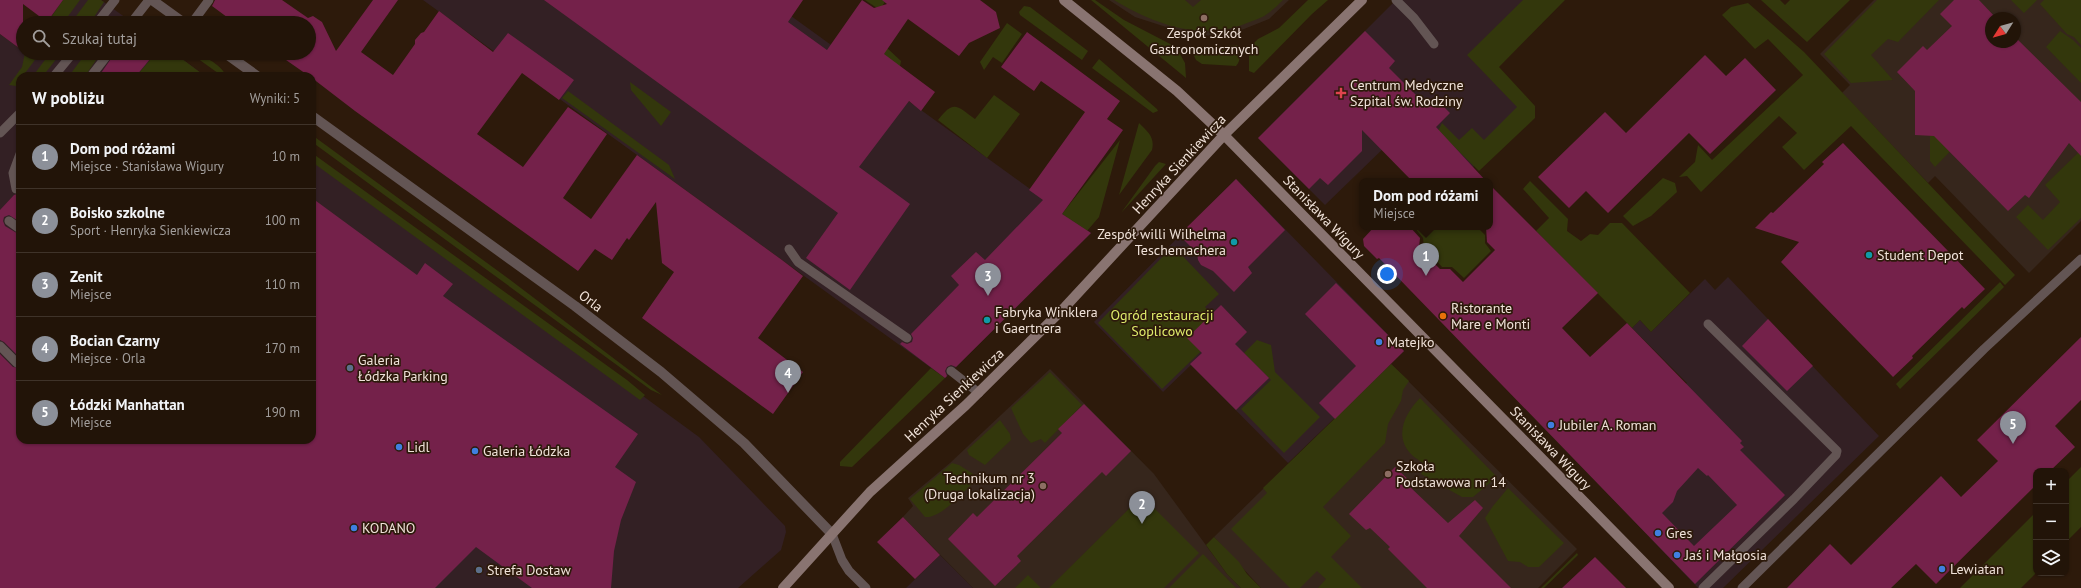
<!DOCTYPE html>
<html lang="pl">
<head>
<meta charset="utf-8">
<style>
	:root { --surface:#221408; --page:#2a1d12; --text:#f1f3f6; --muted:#a29e9c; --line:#3f3329; --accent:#8c9099 }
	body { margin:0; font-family:"PT Sans",sans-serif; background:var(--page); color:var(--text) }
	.controls { position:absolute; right:12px; bottom:12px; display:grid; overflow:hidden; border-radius:8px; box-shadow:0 1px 3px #0004 }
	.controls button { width:36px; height:36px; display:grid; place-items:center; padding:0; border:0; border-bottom:1px solid var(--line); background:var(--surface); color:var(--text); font:20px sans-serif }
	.compass { position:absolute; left:1985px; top:12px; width:36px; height:36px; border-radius:50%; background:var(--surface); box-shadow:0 1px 3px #0004; rotate:233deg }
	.you { position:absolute; left:1387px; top:274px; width:14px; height:14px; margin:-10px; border:3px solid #fff; border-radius:50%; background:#1a73e8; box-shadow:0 0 0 6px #1a73e833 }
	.badge { display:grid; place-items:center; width:26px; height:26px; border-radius:50%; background:var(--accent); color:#fff; font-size:13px; font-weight:700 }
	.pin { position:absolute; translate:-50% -33px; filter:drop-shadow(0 1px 2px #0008) }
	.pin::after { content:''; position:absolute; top:21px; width:14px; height:12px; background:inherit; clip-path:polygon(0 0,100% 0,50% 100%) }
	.popup { position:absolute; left:1359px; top:178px; width:134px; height:52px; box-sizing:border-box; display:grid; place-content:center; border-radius:8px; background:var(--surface); filter:drop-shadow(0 1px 3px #0005); font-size:13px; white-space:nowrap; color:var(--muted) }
	.popup b { font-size:15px; color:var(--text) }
	.popup::after { content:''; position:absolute; left:50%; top:100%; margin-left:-8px; border:8px solid transparent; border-top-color:var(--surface) }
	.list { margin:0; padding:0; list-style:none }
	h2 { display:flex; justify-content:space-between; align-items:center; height:52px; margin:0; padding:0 16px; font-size:17px }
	h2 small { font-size:13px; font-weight:400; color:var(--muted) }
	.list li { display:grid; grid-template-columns:26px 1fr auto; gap:12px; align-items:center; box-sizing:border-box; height:64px; padding:0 16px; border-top:1px solid var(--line) }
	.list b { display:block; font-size:15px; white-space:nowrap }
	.list p { margin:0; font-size:13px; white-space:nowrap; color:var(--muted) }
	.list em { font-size:13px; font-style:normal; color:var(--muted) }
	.icon { flex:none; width:22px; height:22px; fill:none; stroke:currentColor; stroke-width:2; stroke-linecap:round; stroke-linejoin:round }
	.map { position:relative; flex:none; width:2081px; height:588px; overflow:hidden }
	.search { position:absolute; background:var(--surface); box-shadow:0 1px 3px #0004; left:16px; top:16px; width:300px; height:44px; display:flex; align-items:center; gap:10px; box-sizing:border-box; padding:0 14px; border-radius:22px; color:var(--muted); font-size:15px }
	.panel { position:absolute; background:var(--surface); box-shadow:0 1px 3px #0004; left:16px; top:72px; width:300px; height:372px; border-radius:12px }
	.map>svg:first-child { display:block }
	.commercial { fill:#332024 }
	.education { fill:#36261c; fill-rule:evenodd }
	.green { fill:#33370c }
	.building { fill:#74214a; fill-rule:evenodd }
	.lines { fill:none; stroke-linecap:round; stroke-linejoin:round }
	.lane { stroke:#635554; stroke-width:9 }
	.street { stroke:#635554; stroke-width:10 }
	.secondary { stroke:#897471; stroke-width:10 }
	.education-dot { fill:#8d6e63; stroke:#2d1a0b; stroke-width:1.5 }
	.health-dot { fill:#e0444e; stroke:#2d1a0b; stroke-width:1.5 }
	.culture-dot { fill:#0f9aa8; stroke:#2d1a0b; stroke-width:1.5 }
	.food-dot { fill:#e8710a; stroke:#2d1a0b; stroke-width:1.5 }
	.shop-dot { fill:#3f7fe0; stroke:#2d1a0b; stroke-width:1.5 }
	.service-dot { fill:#5c6f8a; stroke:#2d1a0b; stroke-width:1.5 }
	.labels { text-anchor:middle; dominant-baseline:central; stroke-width:3.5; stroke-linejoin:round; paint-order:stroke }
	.poi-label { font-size:14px; fill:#f0e2d9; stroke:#2d1a0b; text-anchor:start }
	.street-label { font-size:14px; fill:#f0e2d9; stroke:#2d1a0b }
	.park-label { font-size:14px; fill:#deeb6b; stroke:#2d1a0b }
</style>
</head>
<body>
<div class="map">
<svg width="2081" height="588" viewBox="0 0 2081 588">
	<rect width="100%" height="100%" fill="#2d1a0b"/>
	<!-- commercial -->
	<path class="commercial" d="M63,0h38l32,23h-86z
		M423,0h346l322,233 -146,145z
		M1396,0h141l-54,54 50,54 -60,59 -53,-54 -95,92 -67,-67z
		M0,34l23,17v2h151l31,23h-185v364h292v-286l387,283 86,89 1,6 -5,18 -43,38h-738z
		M1236,179l168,172 -116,112 -97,-98 -28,27 -69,-70z
		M1728,277l151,159 -156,152h-25l-108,-113 97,-92 -55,-55 8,-8 11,12 54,-53 10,11z
		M940,555l33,33h-67z"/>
	<!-- education -->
	<path class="education" d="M1109,0h180l-20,19 -30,12 -27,5 -24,-2 -53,-17z
		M1874,0h207v221l-52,52 -94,-97 -7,7 -86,-90 8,-8 -30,-31zM1991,18h24v24h-24z
		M1391,364l186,185 -39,39h-277l-47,-51z
		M1050,369l104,105 73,100 14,14h-268l-70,-71 10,-11 -5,-8 42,-35z"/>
	<!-- green -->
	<path class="green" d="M63,0h17l-17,23h-16z
		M88,0h13l3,2 -14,21h-19z
		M865,0h21l-6,10z
		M1091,0h4l29,20 52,27 9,16 1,15z
		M1114,0h71l8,7 8,-7h82c-5,5 -10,10 -16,14 -5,4 -13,6 -20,9 -46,19 -93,1 -133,-23z
		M1308,0h20l-16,14 -58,59 -5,-2v-15l4,-12 5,-5 21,-11z
		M1523,0h42l-66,67 36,39v12l-56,53 -41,-40 4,-8 17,17 13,-12 12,12 33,-33 -50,-52z
		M1761,0h19l5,5 5,-5h60l-43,42z
		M1877,0h62l-41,42 -10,-3 -17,16 22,25 -42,3 -27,-29z
		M2011,0h26l-13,13z
		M2044,0h37v45l-7,-8 -7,-3 -27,-30z
		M1748,3l56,49 211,223 -10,10 -154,-159 -47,44 -22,-23 15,-14 -18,-17 -78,76 -14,-16 -8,1 16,-15 3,-17 14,15 91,-85 -35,-36 -13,10 -33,-34 9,-8z
		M1024,6l6,1 58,44 -6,9 -62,-45 -1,-3z
		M1007,23l15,11 -20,29 -9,-6 -9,13 -4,-8z
		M2060,31l13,9 8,8v35l-35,-36z
		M1237,45c4,6 4,16 -1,21l-34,-2 -6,-4 -3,-6 3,-6z
		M887,48l14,13 -1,5 -30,7z
		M25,53h15l-17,23h-3v4l-4,6 -7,-1 13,-18z
		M50,53h11l-18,23h-10z
		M86,53h15l-16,23h-16z
		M141,53h33l31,23h-61l-5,-3 11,-13z
		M190,53c11,0 32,12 36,23h-4z
		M1099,59l58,50 1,2 -5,2 -61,-45z
		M630,82l41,30 -10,14 -30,-36z
		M568,91l101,74 6,14 -113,-81z
		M994,95l26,19 -33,44 -49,-38c16,-21 19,-14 37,-1z
		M1139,123c9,9 16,14 13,27l-33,45z
		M312,135l197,144 153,116 -11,-5 -339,-248z
		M1930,136h35l-30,31 -5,-6z
		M1120,140l-21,77 -12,14 -25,-17z
		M2081,150v68l-33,32 -32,-33 12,-12 15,15 17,-18 -15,-17z
		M312,153l315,227 18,15 -5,5 -328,-238z
		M1159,162l7,2 -45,49 34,-47z
		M1663,178l12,5 2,9 -26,24 -18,10 -10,-10z
		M1530,181l38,38 -1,12 14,10 9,-7 8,1 12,-12h12l68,70 -39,39 -11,-12 -8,8 -96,-97 13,-13 -26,-29z
		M1414,227h63l8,8v8l6,8 -27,27 -12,-11h-10l-18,-20 -1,-9z
		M1173,246l46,48 -14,13 20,21 -63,61 -64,-66z
		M2000,282l4,5 -104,102 -4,-5z
		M1257,340l14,5 4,27 45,45 -36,36 -43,-44 30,-29 -27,-27z
		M1391,364l18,17 -6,9 -2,11 -13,23 -3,19 -62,64 28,29 -20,21 31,31h-44l8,-9 -9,-8 -17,17h-10l-59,-59 36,-36 -4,-5z
		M931,368l14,10 -93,89 -12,-1v-4z
		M1050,372l32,33 -37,38 -4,-4 -10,4 -8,-9 -12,-26z
		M1420,398l77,79 -24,20h-11l-41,-23 5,-8c-4,-5 -10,-7 -14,-11 -19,-18 -7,-42 8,-57z
		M1000,420l10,14 1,6 -26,25 -16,-10 -2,-5z
		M952,463l7,2 19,12c-11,12 -37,42 -53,40l-15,-18z
		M2081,467v60l-15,15v-60z
		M1508,488l56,55 -25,24h-11l-8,-5 -12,-1 -23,-43 8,-12z
		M1142,496l57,57 -35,35h-115z
		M2036,512v61l-15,15h-61z
		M1214,537l25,25 8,12 14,14h-20l-14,-14 -21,-29z
		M1577,553l1,2 -34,33h-3z
		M1203,554l33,34h-67z
		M1028,575l13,13h-26z"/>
	<!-- building -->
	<path class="building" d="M0,0h63l-16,22 -24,-18v47l-23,-17z
		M215,0h67l26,18 5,-2 9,6 14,29 37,-51h25l-37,52 32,23 22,-31v-4l6,-7 3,-1 15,-21 54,41 15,-19 66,47 -15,20 -37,-27 -45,61 46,33 45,-60 39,27 -44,64 28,21 46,-64 145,105 21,16 -45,62 45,34 -30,42 -131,-96 32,-46 -12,-9 -6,-61 -27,38 -2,-2 -15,22 -17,-11 -17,22 -223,-160 -43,-33v-2h-3l-33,-23h33v-30h-74l-23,-17z
		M544,0h259l-15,22 39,28 35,-50 12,8 13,-4 -5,-4h98l16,12 4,16 -31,15 -10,13 -51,-37 -24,35 51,38 -14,19 -12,-10 -50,66 51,37 -60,86 -44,-32 32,-45z
		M1954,0h25l17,18h-5v24h24v-5l66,65v54l-12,-13 -40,55 -4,-3 -17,16 -74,-75 -19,-1v-44l-18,-19 26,-26 4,4 25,-24 -12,-12z
		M1365,31l30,30 -6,7 38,38 8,-8 15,15 -14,14 50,54h-74l-50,-51v21l-34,34 -8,-7 -11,11 -51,-51z
		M1027,32l93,69 -13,18 16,11 -61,84 29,19 -135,134 -5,-2 -4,2 -2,4 2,5 -2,2 -45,-34 2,-2 5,2 5,-2 1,-4 -2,-4 48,-49 -8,-9 25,-24 9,8 58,-60 -14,-10 56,-78 -44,-31 -7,10 -33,-24z
		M115,53h40l-19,23h-37z
		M1705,55l21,21 19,-18 31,32 -66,64 -21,-21 -81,80 -22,-22 -17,17 -31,-31 67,-65 21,21z
		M1843,143l142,146 -21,20 -2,-2 -50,49 1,2 -20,19 -112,-115 18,-20 -44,-14 16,-16 2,1 51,-49 -2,-2z
		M1236,179l49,51 -37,37 4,6 -18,19 -21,-21 -12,-6 -3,-5 -1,-7 -18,-18z
		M1490,185l108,108 -36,35 28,29 37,-34 115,118 -2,2 4,4 -4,3 45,45 -90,89 -316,-326 -2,1 -13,-13 -1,-7 11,-12h36l10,11 -1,10 21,21h10l13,13 32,-32 -8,-8 -1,-15h4zM1698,468l9,8 1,-1 29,30 -43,41 -32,-33 11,-11 4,-11z
		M20,193v29l-11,-7 -5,2 -1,4 2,5 15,9v123l-16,-16 -4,-2v-130l14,-15z
		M312,198l105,77 8,-12 28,21 -10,12 195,138 -23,33 21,15 -15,38 -7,31 -3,37h-79l-56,-41 -41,41h-435v-234l13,13 7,1v72h292z
		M1336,283l68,68 -69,68 -16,-16 37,-37 -51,-52z
		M1221,305l26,27 -12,12 34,34 -33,32 -46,-46 12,-11 -15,-15z
		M1768,319l45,47 -26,25 -45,-45z
		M2081,337v63l-26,26 20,21 -25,24h-14v14l-100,99 -20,-20 -25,24h-104l43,-44 21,21 90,-89 20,21 37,-36 -21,-21z
		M1084,404l47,47 -25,25 -4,-4 -85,84 4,5 -26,25 -47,-47 25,-26 4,4 85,-84 -4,-4z
		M1395,467l18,17 -3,3 38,36 27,-23 8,8 -24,28 52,52h-84l-39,-39 2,-2 -20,-19 -4,2 -17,-16z
		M903,517l37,38 -25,24 -38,-37z
		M1595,557l31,31h-64z"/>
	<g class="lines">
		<!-- lane -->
		<path class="lane" d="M1396,0l18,18 20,26
			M97,23l18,-23
			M131,23l18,-23
			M192,23l17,-23
			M54,76l19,-23
			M91,76l18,-23
			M0,133l20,-20
			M16,189l-3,-16 7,-19
			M9,221l11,8
			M789,249l9,13 109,76
			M0,346l17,17
			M951,371l28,22
			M832,534l10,26 7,11 17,17
			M1703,588l91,-89 42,-44 1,-4 -129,-127
			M1742,588l242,-239 97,-90"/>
		<!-- street -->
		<path class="street" d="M152,0l32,23
			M225,53l32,23
			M312,116l263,190 86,66 83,71 88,91"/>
		<!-- secondary -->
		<path class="secondary" d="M1064,0l113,91 47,44 445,453
			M783,588l87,-96 96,-87 99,-98 159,-172 138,-135"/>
	</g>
	<!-- markers -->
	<g class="education-dot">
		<circle cx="1204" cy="18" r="4"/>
		<circle cx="1388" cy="474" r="4"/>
		<circle cx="1043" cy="486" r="4"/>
	</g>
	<path class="health-dot" d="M1339 87h4v4h4v4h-4v4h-4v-4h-4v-4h4z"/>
	<g class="culture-dot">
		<circle cx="1234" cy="242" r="4"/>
		<circle cx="1869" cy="255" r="4"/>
		<circle cx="987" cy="320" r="4"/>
	</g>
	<circle class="food-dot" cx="1443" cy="316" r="4"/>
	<g class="shop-dot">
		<circle cx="1379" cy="342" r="4"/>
		<circle cx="1551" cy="425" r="4"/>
		<circle cx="399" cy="447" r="4"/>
		<circle cx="475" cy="451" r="4"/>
		<circle cx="354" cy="528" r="4"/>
		<circle cx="1658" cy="533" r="4"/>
		<circle cx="1677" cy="555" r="4"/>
		<circle cx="1942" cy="569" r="4"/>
	</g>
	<g class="service-dot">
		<circle cx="350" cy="368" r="4"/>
		<circle cx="479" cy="570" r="4"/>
	</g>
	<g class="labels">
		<!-- poi labels -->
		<g class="poi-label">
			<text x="1204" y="33" text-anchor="middle">Zespół Szkół<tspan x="1204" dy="16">Gastronomicznych</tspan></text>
			<text x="1350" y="85">Centrum Medyczne<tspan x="1350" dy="16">Szpital św. Rodziny</tspan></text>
			<text x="1226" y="234" text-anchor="end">Zespół willi Wilhelma<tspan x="1226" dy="16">Teschemachera</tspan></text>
			<text x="1877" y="255">Student Depot</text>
			<text x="1451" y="308">Ristorante<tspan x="1451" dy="16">Mare e Monti</tspan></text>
			<text x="995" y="312">Fabryka Winklera<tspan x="995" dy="16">i Gaertnera</tspan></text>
			<text x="1387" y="342">Matejko</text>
			<text x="358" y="360">Galeria<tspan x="358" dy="16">Łódzka Parking</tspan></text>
			<text x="1559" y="425">Jubiler A. Roman</text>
			<text x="407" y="447">Lidl</text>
			<text x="483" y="451">Galeria Łódzka</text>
			<text x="1396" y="466">Szkoła<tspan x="1396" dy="16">Podstawowa nr 14</tspan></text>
			<text x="1035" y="478" text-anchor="end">Technikum nr 3<tspan x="1035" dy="16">(Druga lokalizacja)</tspan></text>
			<text x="362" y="528">KODANO</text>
			<text x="1666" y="533">Gres</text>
			<text x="1685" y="555">Jaś i Małgosia</text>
			<text x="1950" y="569">Lewiatan</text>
			<text x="487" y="570">Strefa Dostaw</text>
		</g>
		<!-- street labels -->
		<g class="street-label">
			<text transform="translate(1179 164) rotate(-47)">Henryka Sienkiewicza</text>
			<text transform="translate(1324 217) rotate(46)">Stanisława Wigury</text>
			<text transform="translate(591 301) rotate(37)">Orla</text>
			<text transform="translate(954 395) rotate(-43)">Henryka Sienkiewicza</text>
			<text transform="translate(1551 448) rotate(46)">Stanisława Wigury</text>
		</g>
		<!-- park labels -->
		<g class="park-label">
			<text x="1162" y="315">Ogród restauracji<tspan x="1162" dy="16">Soplicowo</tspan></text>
		</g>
	</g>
</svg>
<div class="controls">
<button>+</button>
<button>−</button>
<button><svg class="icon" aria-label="layers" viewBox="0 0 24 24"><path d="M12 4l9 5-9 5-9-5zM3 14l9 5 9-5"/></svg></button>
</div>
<svg class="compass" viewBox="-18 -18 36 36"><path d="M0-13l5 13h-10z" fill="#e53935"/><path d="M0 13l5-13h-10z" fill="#a29e9c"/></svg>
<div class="you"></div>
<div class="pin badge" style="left:1426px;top:276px">1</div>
<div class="popup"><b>Dom pod różami</b>Miejsce</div>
<div class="pin badge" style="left:1142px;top:524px">2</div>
<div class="pin badge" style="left:988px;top:296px">3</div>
<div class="pin badge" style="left:788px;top:393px">4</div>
<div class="pin badge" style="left:2013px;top:444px">5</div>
<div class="search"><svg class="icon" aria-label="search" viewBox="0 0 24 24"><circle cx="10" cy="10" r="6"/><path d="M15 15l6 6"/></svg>Szukaj tutaj</div>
<section class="panel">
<h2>W pobliżu<small>Wyniki: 5</small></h2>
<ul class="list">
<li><span class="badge">1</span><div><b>Dom pod różami</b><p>Miejsce · Stanisława Wigury</p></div><em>10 m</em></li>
<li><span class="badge">2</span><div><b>Boisko szkolne</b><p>Sport · Henryka Sienkiewicza</p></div><em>100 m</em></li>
<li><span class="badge">3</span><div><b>Zenit</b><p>Miejsce</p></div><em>110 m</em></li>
<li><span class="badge">4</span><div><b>Bocian Czarny</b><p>Miejsce · Orla</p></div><em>170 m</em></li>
<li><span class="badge">5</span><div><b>Łódzki Manhattan</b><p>Miejsce</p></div><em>190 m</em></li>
</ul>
</section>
</div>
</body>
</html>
